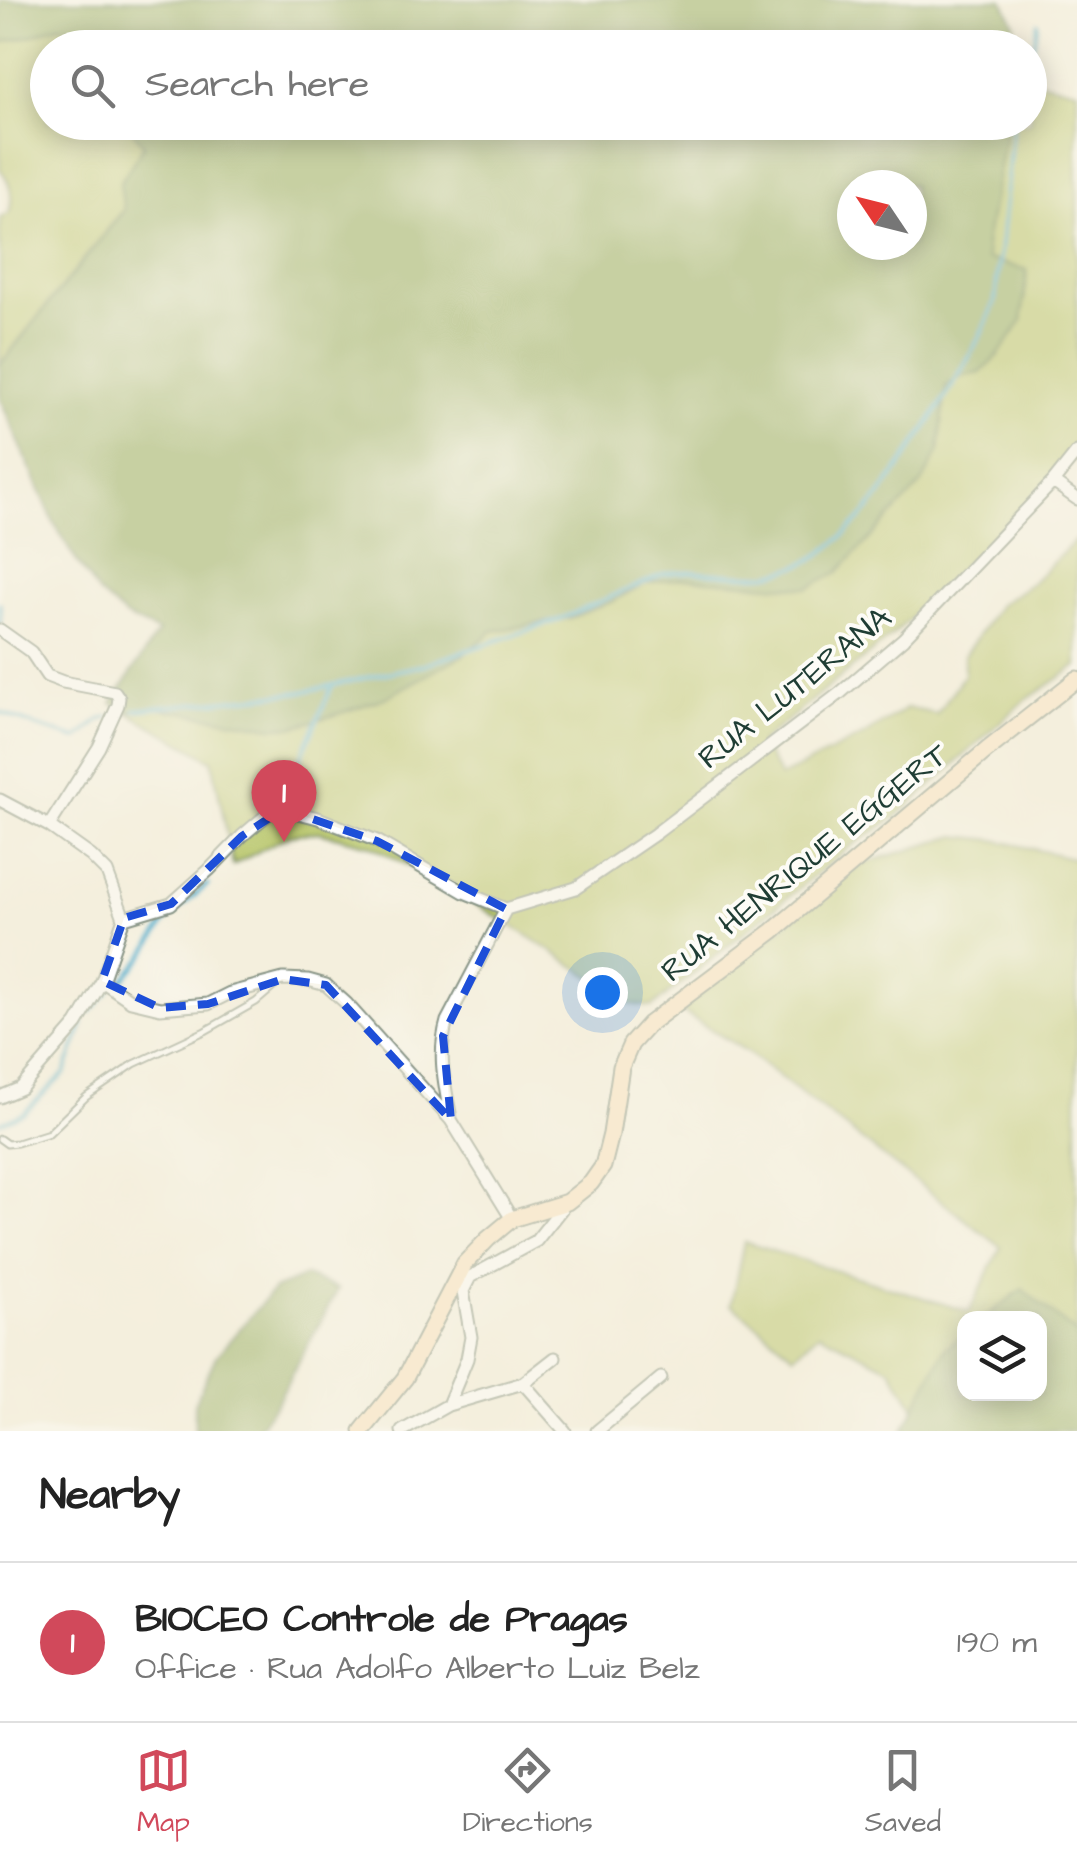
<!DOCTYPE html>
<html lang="en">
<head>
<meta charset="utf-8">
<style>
	:root { --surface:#fff; --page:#f6f6f6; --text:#222; --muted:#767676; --line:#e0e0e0; --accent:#d1495b }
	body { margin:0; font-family:"Architects Daughter",sans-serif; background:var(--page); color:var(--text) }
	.controls { position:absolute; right:30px; bottom:30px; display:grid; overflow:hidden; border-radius:20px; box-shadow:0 5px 25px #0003 }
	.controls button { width:90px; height:90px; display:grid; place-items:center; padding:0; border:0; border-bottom:2px solid var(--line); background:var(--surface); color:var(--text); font:50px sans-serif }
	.compass { position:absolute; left:837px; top:170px; width:90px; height:90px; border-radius:50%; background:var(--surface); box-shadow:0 5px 25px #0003; rotate:305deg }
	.you { position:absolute; left:602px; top:992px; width:35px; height:35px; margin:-25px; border:8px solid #fff; border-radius:50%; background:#1a73e8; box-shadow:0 0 0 15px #1a73e833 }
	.badge { display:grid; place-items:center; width:65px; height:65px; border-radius:50%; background:var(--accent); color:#fff; font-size:32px; font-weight:700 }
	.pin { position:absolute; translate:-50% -82px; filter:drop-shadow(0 2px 5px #0008) }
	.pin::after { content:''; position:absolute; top:52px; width:35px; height:30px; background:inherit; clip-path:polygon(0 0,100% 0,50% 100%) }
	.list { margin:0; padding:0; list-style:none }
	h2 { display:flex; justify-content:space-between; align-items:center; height:130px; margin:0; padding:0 40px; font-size:42px }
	h2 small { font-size:32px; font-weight:400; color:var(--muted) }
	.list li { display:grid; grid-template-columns:65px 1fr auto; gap:30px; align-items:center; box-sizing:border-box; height:160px; padding:0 40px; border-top:2px solid var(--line) }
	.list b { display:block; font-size:38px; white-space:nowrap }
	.list p { margin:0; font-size:32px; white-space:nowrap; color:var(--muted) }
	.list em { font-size:32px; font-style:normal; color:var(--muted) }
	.icon { flex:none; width:55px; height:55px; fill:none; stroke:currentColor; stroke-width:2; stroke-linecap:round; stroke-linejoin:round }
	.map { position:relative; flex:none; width:1077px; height:1431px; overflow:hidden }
	.search { position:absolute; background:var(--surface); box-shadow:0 5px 25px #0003; left:30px; right:30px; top:30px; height:110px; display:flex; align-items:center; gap:25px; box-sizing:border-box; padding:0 35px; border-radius:55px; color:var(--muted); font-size:38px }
	.sheet { height:290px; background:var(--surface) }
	nav { display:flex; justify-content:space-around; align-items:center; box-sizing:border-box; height:140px; border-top:2px solid var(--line); background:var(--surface); font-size:28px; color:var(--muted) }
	nav a { display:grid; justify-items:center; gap:5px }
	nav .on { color:var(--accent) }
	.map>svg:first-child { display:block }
	.green { fill:#b6c466; stroke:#6a804d; stroke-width:2.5 }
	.forest { fill:#90aa5b; stroke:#587448; stroke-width:2.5; fill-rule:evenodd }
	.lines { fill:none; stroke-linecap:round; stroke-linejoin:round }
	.stream { stroke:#4dafcc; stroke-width:4 }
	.lane-casing { stroke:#8a9688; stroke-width:9 }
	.street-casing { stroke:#8a9688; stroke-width:15 }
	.secondary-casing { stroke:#8a9688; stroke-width:19 }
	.lane { stroke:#fff; stroke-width:5 }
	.street { stroke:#fff; stroke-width:11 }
	.secondary { stroke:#fce5c4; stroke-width:15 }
	.marked { fill:none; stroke:#1d4ed8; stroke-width:8; stroke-dasharray:20 12; stroke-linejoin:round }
	.labels { text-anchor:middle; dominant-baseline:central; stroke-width:8; stroke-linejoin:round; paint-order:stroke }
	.street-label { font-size:32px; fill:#1f3d34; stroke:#fdfcf7 }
</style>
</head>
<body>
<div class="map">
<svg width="1077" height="1431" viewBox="0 0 1077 1431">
	<rect width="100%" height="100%" fill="#fdfcf7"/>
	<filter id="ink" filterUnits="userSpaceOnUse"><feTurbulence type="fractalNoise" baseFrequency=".01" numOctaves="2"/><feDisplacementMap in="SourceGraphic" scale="20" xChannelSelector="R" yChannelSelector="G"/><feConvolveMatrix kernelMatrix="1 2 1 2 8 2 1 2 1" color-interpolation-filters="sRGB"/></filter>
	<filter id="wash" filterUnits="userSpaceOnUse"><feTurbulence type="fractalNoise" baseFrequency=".0048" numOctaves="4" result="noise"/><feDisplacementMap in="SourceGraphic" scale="40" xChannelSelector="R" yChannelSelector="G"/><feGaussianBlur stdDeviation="2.25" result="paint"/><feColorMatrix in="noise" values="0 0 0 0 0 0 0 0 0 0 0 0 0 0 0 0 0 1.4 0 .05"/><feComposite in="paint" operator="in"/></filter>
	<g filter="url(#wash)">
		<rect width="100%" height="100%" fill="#f4efdd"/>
		<!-- green -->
		<path class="green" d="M58,25l25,2 27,20 -62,1v74l78,1 18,22 -24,38 4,26 -124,155v-146l9,-5c5,-17 2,-31 -9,-44v-126l34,-8z
			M1030,79l47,11v365l-180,176 -136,111 19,35 83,-41 44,-28 30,6 27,-39v-19l35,-51 33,-22 45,-44v127l-54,36 -127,115 -45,29 -199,161 -32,-4 -21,-21 -66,-43 -93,-57 -70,-37 -51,-13 -30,3 -56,30 -21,-105 -85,-48 30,-4 116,19 23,-1 42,-12 46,-16 79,-43 30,-24 77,-13 43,-17 32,-18 38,-5 155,-6 84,-89 17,-33 7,-64 17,-10 17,-3 42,-52 5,-51 -40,-11 -2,-15 22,-121 23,-1z
			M956,836l39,4 82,19v475l-56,-44 -37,28h-20v16l-19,15 -30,59 -24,-39 -72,-36 -25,22 -63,-51 13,-62 225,70 32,-65 -255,-196 -67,-41 179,-145z"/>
		<!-- forest -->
		<path class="forest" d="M0,0h1003l12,24 -2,24h-903l-27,-21 -25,-2 -24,10 -34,8z
			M126,123h881l-22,121 2,15 40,11 -5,51 -25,36 -17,16 -17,3 -17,10 -7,65 -17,32 -84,89 -31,16 -124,-10 -38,5 -32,18 -43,17 -77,13 -30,24 -79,43 -46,16 -42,12 -23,1 -116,-19 -30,4 -15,-9 46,-71 -32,-15 -27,-23 -22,-32 -23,-39 -54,-124v-34l124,-155 -4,-27 24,-38zM852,185h60v60h-60z
			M305,1276l33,13 -61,113 -21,29h-61l-1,-27 22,-48 58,-67z
			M1022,1289l55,45v97h-174l42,-82 19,-15v60h76v-76h-56z"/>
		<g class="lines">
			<!-- stream -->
			<path class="stream" d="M1030,63l8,-40
				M0,603v20
				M135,710l167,-18 121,-27 133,-44 107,-47c37,-7 73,5 107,0 16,-3 36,-10 49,-19 44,-29 71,-73 99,-115 29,-44 58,-89 77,-139l18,-179
				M0,712l35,14 42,13 23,-19 8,-3
				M281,803l51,-117
				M122,981l20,-22 25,-40 41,-35
				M90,1012l19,-20
				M0,1123l24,-10 41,-40 18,-49"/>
		</g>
	</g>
	<g filter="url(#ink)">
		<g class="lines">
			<defs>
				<path id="lane" d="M0,1139l7,5 10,-1 32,-10 37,-36 48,-33 71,-33 51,-29 21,-18"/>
				<path id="street" d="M1053,482l24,17
					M0,630l31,22 16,24 16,6 52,10 4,6 -1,7 -19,42 -50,79
					M0,800l49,26 42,30 16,16 17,46 -22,63 -25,43 -56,64 -21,9
					M506,909l70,-21 79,-54 184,-140 64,-55 150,-157 24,-30
					M124,918l47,-14 38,-34 33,-34 27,-23 14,-4 35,9 59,23 87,51 42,17
					M102,981l29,20 29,7 48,-4 22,-11 53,-14 25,1 18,5 20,18 105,117 61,99
					M451,1119c-6,-34 -14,-64 -4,-98l59,-112
					M523,1383l42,48
					M448,1405l75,-22 32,-25
					M402,1431l46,-26 10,-24 9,-22 4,-22 -8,-46 7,-14 66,-36 30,-38
					M597,1431l64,-53"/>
				<path id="secondary" d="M362,1431l43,-53 60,-115 23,-24 24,-20 55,-17 24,-19 12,-17 8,-32 10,-67 10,-23 18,-20 124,-93 214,-181 90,-71"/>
			</defs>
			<!-- lane casing -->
			<use href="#lane" class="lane-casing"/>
			<!-- street casing -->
			<use href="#street" class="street-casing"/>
			<!-- secondary casing -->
			<use href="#secondary" class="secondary-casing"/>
			<!-- lane -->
			<use href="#lane" class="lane"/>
			<!-- street -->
			<use href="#street" class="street"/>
			<!-- secondary -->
			<use href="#secondary" class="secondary"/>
		</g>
	</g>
	<!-- marked area -->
	<path d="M0 0H1077V1431H0ZM283,809l94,32 129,68 -63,127 8,84 -125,-135 -43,-6 -75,25 -48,4 -58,-27 22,-63 47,-14 71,-68z" fill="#f4efdd" fill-opacity=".55" fill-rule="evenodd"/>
	<path class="marked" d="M283,809l94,32 129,68 -63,127 8,84 -125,-135 -43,-6 -75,25 -48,4 -58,-27 22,-63 47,-14 71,-68z"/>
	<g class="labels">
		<!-- street labels -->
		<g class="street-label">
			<text transform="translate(795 688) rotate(-39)">RUA LUTERANA</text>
			<text transform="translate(805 863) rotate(-39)">RUA HENRIQUE EGGERT</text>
		</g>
	</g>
</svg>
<div class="controls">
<button><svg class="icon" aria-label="layers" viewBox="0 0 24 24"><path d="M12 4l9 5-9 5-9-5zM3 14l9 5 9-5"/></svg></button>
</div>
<svg class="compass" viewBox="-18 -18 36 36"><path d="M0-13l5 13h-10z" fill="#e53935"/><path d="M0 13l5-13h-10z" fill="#767676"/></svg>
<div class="you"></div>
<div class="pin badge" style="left:284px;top:842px">1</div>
<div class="search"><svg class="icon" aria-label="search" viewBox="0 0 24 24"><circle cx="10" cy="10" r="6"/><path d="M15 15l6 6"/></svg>Search here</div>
</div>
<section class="sheet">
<h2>Nearby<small></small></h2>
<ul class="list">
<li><span class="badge">1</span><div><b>BIOCEO Controle de Pragas</b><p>Office · Rua Adolfo Alberto Luiz Belz</p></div><em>190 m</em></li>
</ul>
</section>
<nav>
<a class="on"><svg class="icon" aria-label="map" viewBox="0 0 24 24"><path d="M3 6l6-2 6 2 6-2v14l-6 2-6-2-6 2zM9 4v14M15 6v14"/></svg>Map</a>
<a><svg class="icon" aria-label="directions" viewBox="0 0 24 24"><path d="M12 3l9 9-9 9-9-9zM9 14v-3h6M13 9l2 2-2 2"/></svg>Directions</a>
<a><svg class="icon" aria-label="saved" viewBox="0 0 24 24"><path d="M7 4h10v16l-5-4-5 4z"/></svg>Saved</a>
</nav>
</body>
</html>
